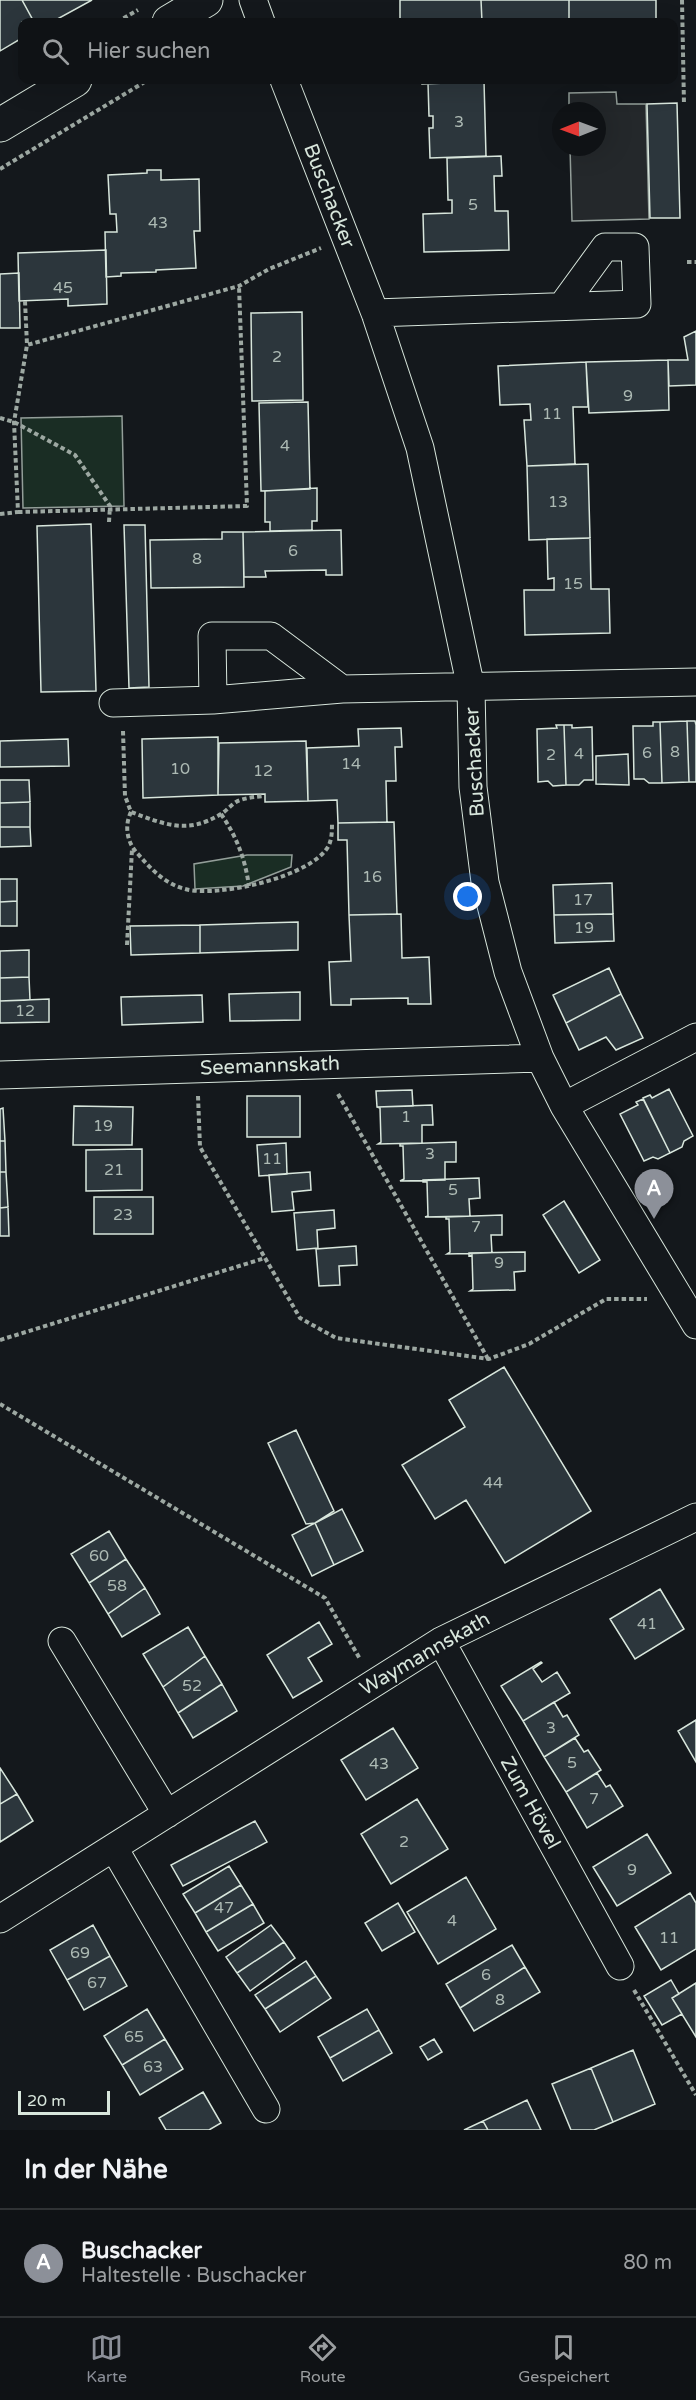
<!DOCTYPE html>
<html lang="de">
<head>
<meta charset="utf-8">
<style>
	:root { --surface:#0f1215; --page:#181b1e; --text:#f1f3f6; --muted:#9b9ea0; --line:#2f3234; --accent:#8c9099 }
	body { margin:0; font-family:"Varela Round",sans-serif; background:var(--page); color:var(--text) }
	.compass { position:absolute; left:552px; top:102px; width:54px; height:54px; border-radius:50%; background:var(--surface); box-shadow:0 6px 24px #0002; rotate:269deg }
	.scale { position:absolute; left:18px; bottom:15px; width:92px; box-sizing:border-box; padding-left:6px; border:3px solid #d8e6dc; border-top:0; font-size:16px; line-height:21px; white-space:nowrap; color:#d8e6dc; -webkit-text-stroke:4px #14181c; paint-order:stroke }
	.you { position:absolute; left:468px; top:897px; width:21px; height:21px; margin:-15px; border:4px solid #fff; border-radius:50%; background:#1a73e8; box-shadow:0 0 0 9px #1a73e833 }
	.badge { display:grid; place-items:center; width:39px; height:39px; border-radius:50%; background:var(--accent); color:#fff; font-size:20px; font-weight:700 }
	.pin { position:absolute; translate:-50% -50px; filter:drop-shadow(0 2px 3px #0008) }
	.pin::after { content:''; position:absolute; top:32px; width:21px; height:18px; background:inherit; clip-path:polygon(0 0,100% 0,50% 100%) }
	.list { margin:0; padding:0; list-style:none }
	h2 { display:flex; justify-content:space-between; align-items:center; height:78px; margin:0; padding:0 24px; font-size:26px }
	h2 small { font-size:20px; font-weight:400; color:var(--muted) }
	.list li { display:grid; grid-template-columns:39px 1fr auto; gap:18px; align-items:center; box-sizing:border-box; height:108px; padding:0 24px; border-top:2px solid var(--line) }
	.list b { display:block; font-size:22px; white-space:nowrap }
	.list p { margin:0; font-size:20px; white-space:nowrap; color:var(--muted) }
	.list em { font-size:20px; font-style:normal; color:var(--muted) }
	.icon { flex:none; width:33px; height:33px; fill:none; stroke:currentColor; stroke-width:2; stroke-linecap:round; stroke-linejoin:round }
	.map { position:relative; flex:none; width:696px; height:2130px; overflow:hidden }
	.search { position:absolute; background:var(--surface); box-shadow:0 6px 24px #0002; left:18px; right:18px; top:18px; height:66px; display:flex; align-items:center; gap:15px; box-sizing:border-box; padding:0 21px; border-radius:12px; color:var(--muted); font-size:22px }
	.sheet { height:186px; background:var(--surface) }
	nav { display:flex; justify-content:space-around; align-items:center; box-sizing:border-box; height:84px; border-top:2px solid var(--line); background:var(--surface); font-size:16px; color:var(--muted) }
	nav a { display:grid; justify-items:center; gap:3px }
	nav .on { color:var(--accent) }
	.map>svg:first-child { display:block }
	.green { fill:#1a2d24; stroke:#939e99; stroke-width:1.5 }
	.parking { fill:#24282b; stroke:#939e99; stroke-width:1.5 }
	.building { fill:#2c363c; stroke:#d8e6dc; stroke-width:1.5 }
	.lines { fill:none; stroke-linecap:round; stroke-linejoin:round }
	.minor-casing { stroke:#d8e6dc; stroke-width:29 }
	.secondary-casing { stroke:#d8e6dc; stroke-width:35 }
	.path { stroke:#9da8a2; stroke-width:4; stroke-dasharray:4.5 3; stroke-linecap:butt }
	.minor { stroke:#14181c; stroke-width:27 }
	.secondary { stroke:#14181c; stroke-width:33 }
	.labels { text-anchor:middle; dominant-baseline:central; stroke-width:4.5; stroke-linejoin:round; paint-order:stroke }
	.number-label { font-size:16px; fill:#adbab4 }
	.street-label { font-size:20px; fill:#d8e6dc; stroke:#14181c }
</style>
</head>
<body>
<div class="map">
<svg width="696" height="2130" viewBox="0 0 696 2130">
	<rect width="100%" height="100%" fill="#14181c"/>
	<!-- green -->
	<path class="green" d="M122,416l2,90 -101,2 -2,-90z
		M247,855h45l-1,12 -48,19 -48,3 -1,-25z"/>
	<!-- parking -->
	<path class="parking" d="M616,92l1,12h29l3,115 -77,2 -2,-74h27v-36h-28v-18z"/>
	<!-- building -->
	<path class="building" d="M0,0h22l12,22h-12v16l-22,13z
		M22,0h70l-40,22h-18z
		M400,0h81l1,22h-82z
		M481,0h88v22h-87z
		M569,0h87v22h-87z
		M422,80h51v2l-51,2z
		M484,81l2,75 -56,2 -1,-30h4v-12h-4l-1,-33z
		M677,103l3,115h-30l-3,-114z
		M501,156l1,20h-8l1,35h13l1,39 -85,2 -1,-38 29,-1v-13h-4l-1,-42z
		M147,170h14v10l38,-1 1,52h-6l2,37 -40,2v2l-35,1v3l-15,1 -1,-45h12l-1,-18h-6l-2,-39 39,-2z
		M106,250l1,54 -39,2v-7l-49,2 -1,-48z
		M19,273l1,55h-20v-54z
		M302,312l1,88 -51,1 -1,-88z
		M696,331v54l-27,1 -1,-26h20l-4,-23z
		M668,360l1,50 -80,3 -3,-51z
		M586,362l2,45h-15l2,57 -48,2 -3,-46h7l-1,-16 -30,1 -2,-39z
		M308,402l2,87 -49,2 -2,-88z
		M588,464l2,74 -61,2 -2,-74z
		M317,488v33h-5v9l-42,1v-9h-5v-31z
		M91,524l5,167 -55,1 -4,-166z
		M124,525h21l4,162 -20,1z
		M341,530l1,45h-16v-5l-61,1 1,6h-22l-1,-45z
		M222,532h21l1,55 -93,1 -1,-48 72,-1z
		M590,538l1,51h18l1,44 -85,2 -1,-45h30v-12l-6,1 -1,-40z
		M687,721l2,61 -27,1 -2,-61z
		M687,721h8l1,4v57h-7z
		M653,722h7l2,61h-13l-5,-4h-10l-1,-53h20z
		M556,725h8l2,60 -13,1 -5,-5 -10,1 -1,-53 20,-1z
		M564,725h8v3l20,-1 1,53h-9l-5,5h-13z
		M401,728l1,19h-7l1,34h-10l1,41 -49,1 -1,-23 -29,1 -1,-53 52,-2 -1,-17z
		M218,737v58l-75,3 -1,-59z
		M68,739l1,27 -69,1v-26z
		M306,741l2,60 -43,1v-8l-47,1 1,-52z
		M628,754l1,31 -33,-1v-28z
		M0,780h29l1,22 -30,1z
		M30,802v25h-30v-24z
		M394,822l3,92 -48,1 -2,-75h-9v-17z
		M0,827h30l1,19 -31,1z
		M0,879h17v22l-17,1z
		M612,883l1,31 -59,1 -1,-30z
		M17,901v25h-17v-24z
		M401,914l1,44 27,-1 2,47h-23v-6l-57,1v6h-20l-2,-43 22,-1 -2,-46z
		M613,914l1,27 -59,2 -1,-28z
		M298,922v28l-98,3v-28z
		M200,925v28l-69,2 -1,-29z
		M29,950v27l-29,1v-27z
		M609,968l12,26 -55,29 -13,-28z
		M29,977l1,23 -30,1v-23z
		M300,992v28l-70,1 -1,-27z
		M621,994l22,44 -27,12 -10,-13 -27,13 -13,-27z
		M202,995l1,27 -81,3 -1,-28z
		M49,999v23l-49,1v-22z
		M669,1089l24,47 -9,5 -2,6 -12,6 -27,-55 7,-3 2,3z
		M412,1090l1,16 -36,1 -1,-16z
		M247,1096h53v41h-53z
		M643,1099l27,54 -12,6 -5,-2 -9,4 -24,-47 18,-9 -2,-3z
		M432,1105l1,20h-11v18l-44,1 3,-2 -1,-34 -3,-1z
		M74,1106l59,1 -1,38h-59z
		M3,1108l2,33h-5v-32z
		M0,1141h5l1,31h-6z
		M456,1142v20h-11v18l-45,1 4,-2 -1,-33h-3v-2z
		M286,1143l1,31 -28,2 -2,-31z
		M142,1149v41l-56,1v-41z
		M0,1172h6l2,35 -8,1z
		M310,1172l1,18 -19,2 2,18 -22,2 -3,-37z
		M479,1178l1,20 -11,1 1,17 -45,1 3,-1 -1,-34h-4v-2z
		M94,1197h59v37h-59z
		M564,1201l36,59 -21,13 -36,-58z
		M8,1207l1,29h-9v-28z
		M334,1210l1,18 -18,2 1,18 -21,2 -3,-37z
		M502,1215v20h-11l1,18 -45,1 3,-2 -1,-33h-3v-2z
		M356,1246l1,19 -18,1 1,19 -21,1 -3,-37z
		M525,1252v19l-11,1 1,18 -45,1 3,-2 -1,-34 -3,1v-3z
		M504,1367l87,144 -86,52 -39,-63 -31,19 -33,-54 63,-38 -16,-27z
		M296,1430l38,81 -19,12 -9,1 -38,-81z
		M342,1509l21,42 -29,14 -19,-42z
		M315,1523l19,42 -22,11 -20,-41z
		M109,1531l17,28 -37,24 -18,-29z
		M126,1559l19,29 -37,26 -19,-31z
		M145,1588l15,26 -38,23 -14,-23z
		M660,1589l24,40 -49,30 -25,-40z
		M319,1622l13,22 -24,14 14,23 -29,17 -26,-43z
		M188,1627l17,29 -42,31 -20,-33z
		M205,1656l17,28 -44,29 -15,-26z
		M541,1662l1,1 -9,6 9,13 15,-10 13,21 -47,28 -22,-35z
		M222,1684l15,27 -44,27 -15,-25z
		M554,1702l9,15 4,-2 12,20 -35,22 -21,-36z
		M696,1720v42l-18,-31z
		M393,1728l25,40 -52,32 -25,-40z
		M575,1738l9,14 4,-2 13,20 -35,22 -22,-35z
		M0,1768l17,26 -17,10z
		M597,1773l9,14 4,-2 13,21 -36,22 -21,-36z
		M17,1794l16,27 -33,21v-38z
		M417,1799l31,50 -57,35 -30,-50z
		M255,1821l12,21 -84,44 -12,-21z
		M647,1834l24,39 -54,33 -24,-39z
		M229,1866l12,19 -46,28 -12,-19z
		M466,1877l30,52 -58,35 -31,-52z
		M241,1885l12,19 -47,28 -11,-19z
		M690,1893l6,10v46l-35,21 -26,-43z
		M398,1903l17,29 -33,19 -17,-28z
		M253,1904l11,19 -46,28 -12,-19z
		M93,1925l17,31 -43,24 -17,-30z
		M271,1925l13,17 -47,31 -11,-16z
		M284,1942l11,16 -45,33 -13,-18z
		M512,1945l13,22 -65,41 -14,-24z
		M110,1956l17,30 -43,24 -17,-30z
		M306,1961l10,15 -51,33 -10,-14z
		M525,1967l15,25 -66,39 -14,-23z
		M316,1976l15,22 -51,34 -15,-23z
		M671,1980l8,14 -7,4 10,16 -20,11 -18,-29z
		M696,1983v54l-24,-39z
		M147,2009l18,30 -43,26 -18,-29z
		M367,2009l12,21 -49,28 -12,-21z
		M379,2030l13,23 -49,28 -13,-23z
		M165,2039l18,30 -43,26 -18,-30z
		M434,2039l8,13 -14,8 -8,-13z
		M633,2050l22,54 -42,18 -22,-54z
		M591,2068l22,54 -19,8h-23l-19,-46z
		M203,2092l18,31 -12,7h-43l-7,-12z
		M527,2100l14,30h-53l-5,-9z
		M483,2121l5,9h-24z"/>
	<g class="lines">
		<defs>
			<path id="minor" d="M253,0l8,22
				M284,80l91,233 45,135 51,240 2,99 12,95 23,90 32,86 24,48 132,219
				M375,313l262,-9 -2,-57h-30l-43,59
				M213,700l-1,-64h59l71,53
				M113,703l100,-3 129,-11 354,-7
				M0,1075l540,-17
				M564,1106l132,-69
				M62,1641l105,173
				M441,1641l179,325
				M114,1848l152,261
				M0,1919l441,-278 255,-124"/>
			<path id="secondary" d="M169,22l37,-22
				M0,125l75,-45"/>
		</defs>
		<!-- minor casing -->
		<use href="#minor" class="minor-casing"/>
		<!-- secondary casing -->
		<use href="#secondary" class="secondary-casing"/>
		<!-- path -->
		<path class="path" d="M682,0l2,105
			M117,22l21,-12
			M0,169l148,-89
			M687,262h9
			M25,301l2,44
			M0,418l14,4 61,33 35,51 -1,16
			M18,512l229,-6 -8,-220
			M0,514l18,-2 -4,-90 13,-77 212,-59 30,-17 52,-21
			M123,731l2,65 6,16c33,12 56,23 90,2 5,-3 9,-8 15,-12 7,-4 19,-5 27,-6
			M131,812c-7,14 -4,31 7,42 13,15 27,30 47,35 32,9 128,-12 144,-44 3,-7 3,-15 3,-22
			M221,814c16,23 24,45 28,72
			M127,945l5,-96
			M338,1094l150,265
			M198,1096l2,51 65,111
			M0,1340l265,-82 35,60 36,20 153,21 40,-15 77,-45h41
			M0,1404l325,194 35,61
			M634,1990l62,105"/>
		<!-- minor -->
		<use href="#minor" class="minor"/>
		<!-- secondary -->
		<use href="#secondary" class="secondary"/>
	</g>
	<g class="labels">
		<!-- number labels -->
		<g class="number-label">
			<text x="459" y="122">3</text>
			<text x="473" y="205">5</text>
			<text x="158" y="223">43</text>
			<text x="63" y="288">45</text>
			<text x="277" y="357">2</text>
			<text x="628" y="396">9</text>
			<text x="552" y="414">11</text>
			<text x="285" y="446">4</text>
			<text x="558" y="502">13</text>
			<text x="293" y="551">6</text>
			<text x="197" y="559">8</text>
			<text x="573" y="584">15</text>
			<text x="675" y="752">8</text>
			<text x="647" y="753">6</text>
			<text x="579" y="754">4</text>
			<text x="551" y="755">2</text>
			<text x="351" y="764">14</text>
			<text x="180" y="769">10</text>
			<text x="263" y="771">12</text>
			<text x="372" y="877">16</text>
			<text x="583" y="900">17</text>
			<text x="584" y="928">19</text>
			<text x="25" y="1011">12</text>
			<text x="406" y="1117">1</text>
			<text x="103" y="1126">19</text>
			<text x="430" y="1154">3</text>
			<text x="272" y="1159">11</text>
			<text x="114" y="1170">21</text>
			<text x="453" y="1190">5</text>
			<text x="123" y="1215">23</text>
			<text x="476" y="1227">7</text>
			<text x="499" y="1263">9</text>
			<text x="493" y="1483">44</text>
			<text x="99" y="1556">60</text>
			<text x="117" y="1586">58</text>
			<text x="647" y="1624">41</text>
			<text x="192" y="1686">52</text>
			<text x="551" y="1728">3</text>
			<text x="572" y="1763">5</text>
			<text x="379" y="1764">43</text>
			<text x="594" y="1799">7</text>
			<text x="404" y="1842">2</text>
			<text x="632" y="1870">9</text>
			<text x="224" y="1908">47</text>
			<text x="452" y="1921">4</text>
			<text x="669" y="1938">11</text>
			<text x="80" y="1953">69</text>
			<text x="486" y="1975">6</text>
			<text x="97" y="1983">67</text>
			<text x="500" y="2000">8</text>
			<text x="134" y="2037">65</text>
			<text x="153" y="2067">63</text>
		</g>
		<!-- street labels -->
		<g class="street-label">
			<text transform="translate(329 196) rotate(69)">Buschacker</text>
			<text transform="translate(475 762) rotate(-93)">Buschacker</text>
			<text transform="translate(270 1066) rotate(-2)">Seemannskath</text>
			<text transform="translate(425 1654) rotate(-30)">Waymannskath</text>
			<text transform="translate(530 1803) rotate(61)">Zum Hövel</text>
		</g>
	</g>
</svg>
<svg class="compass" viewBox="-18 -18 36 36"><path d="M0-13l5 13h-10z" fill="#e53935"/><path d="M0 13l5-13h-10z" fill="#9b9ea0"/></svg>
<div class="scale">20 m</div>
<div class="you"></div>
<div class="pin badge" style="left:654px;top:1219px">A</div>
<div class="search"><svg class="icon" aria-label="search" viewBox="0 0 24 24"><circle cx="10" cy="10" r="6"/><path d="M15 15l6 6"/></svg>Hier suchen</div>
</div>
<section class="sheet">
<h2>In der Nähe<small></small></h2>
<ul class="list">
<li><span class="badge">A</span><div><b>Buschacker</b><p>Haltestelle · Buschacker</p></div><em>80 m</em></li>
</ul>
</section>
<nav>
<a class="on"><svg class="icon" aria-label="map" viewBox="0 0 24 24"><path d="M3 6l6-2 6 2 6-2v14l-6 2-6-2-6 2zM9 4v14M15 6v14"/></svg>Karte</a>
<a><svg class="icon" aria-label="directions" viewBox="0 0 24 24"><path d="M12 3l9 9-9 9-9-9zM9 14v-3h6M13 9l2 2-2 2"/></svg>Route</a>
<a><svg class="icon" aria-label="saved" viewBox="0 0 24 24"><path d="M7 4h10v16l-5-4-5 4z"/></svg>Gespeichert</a>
</nav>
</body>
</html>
